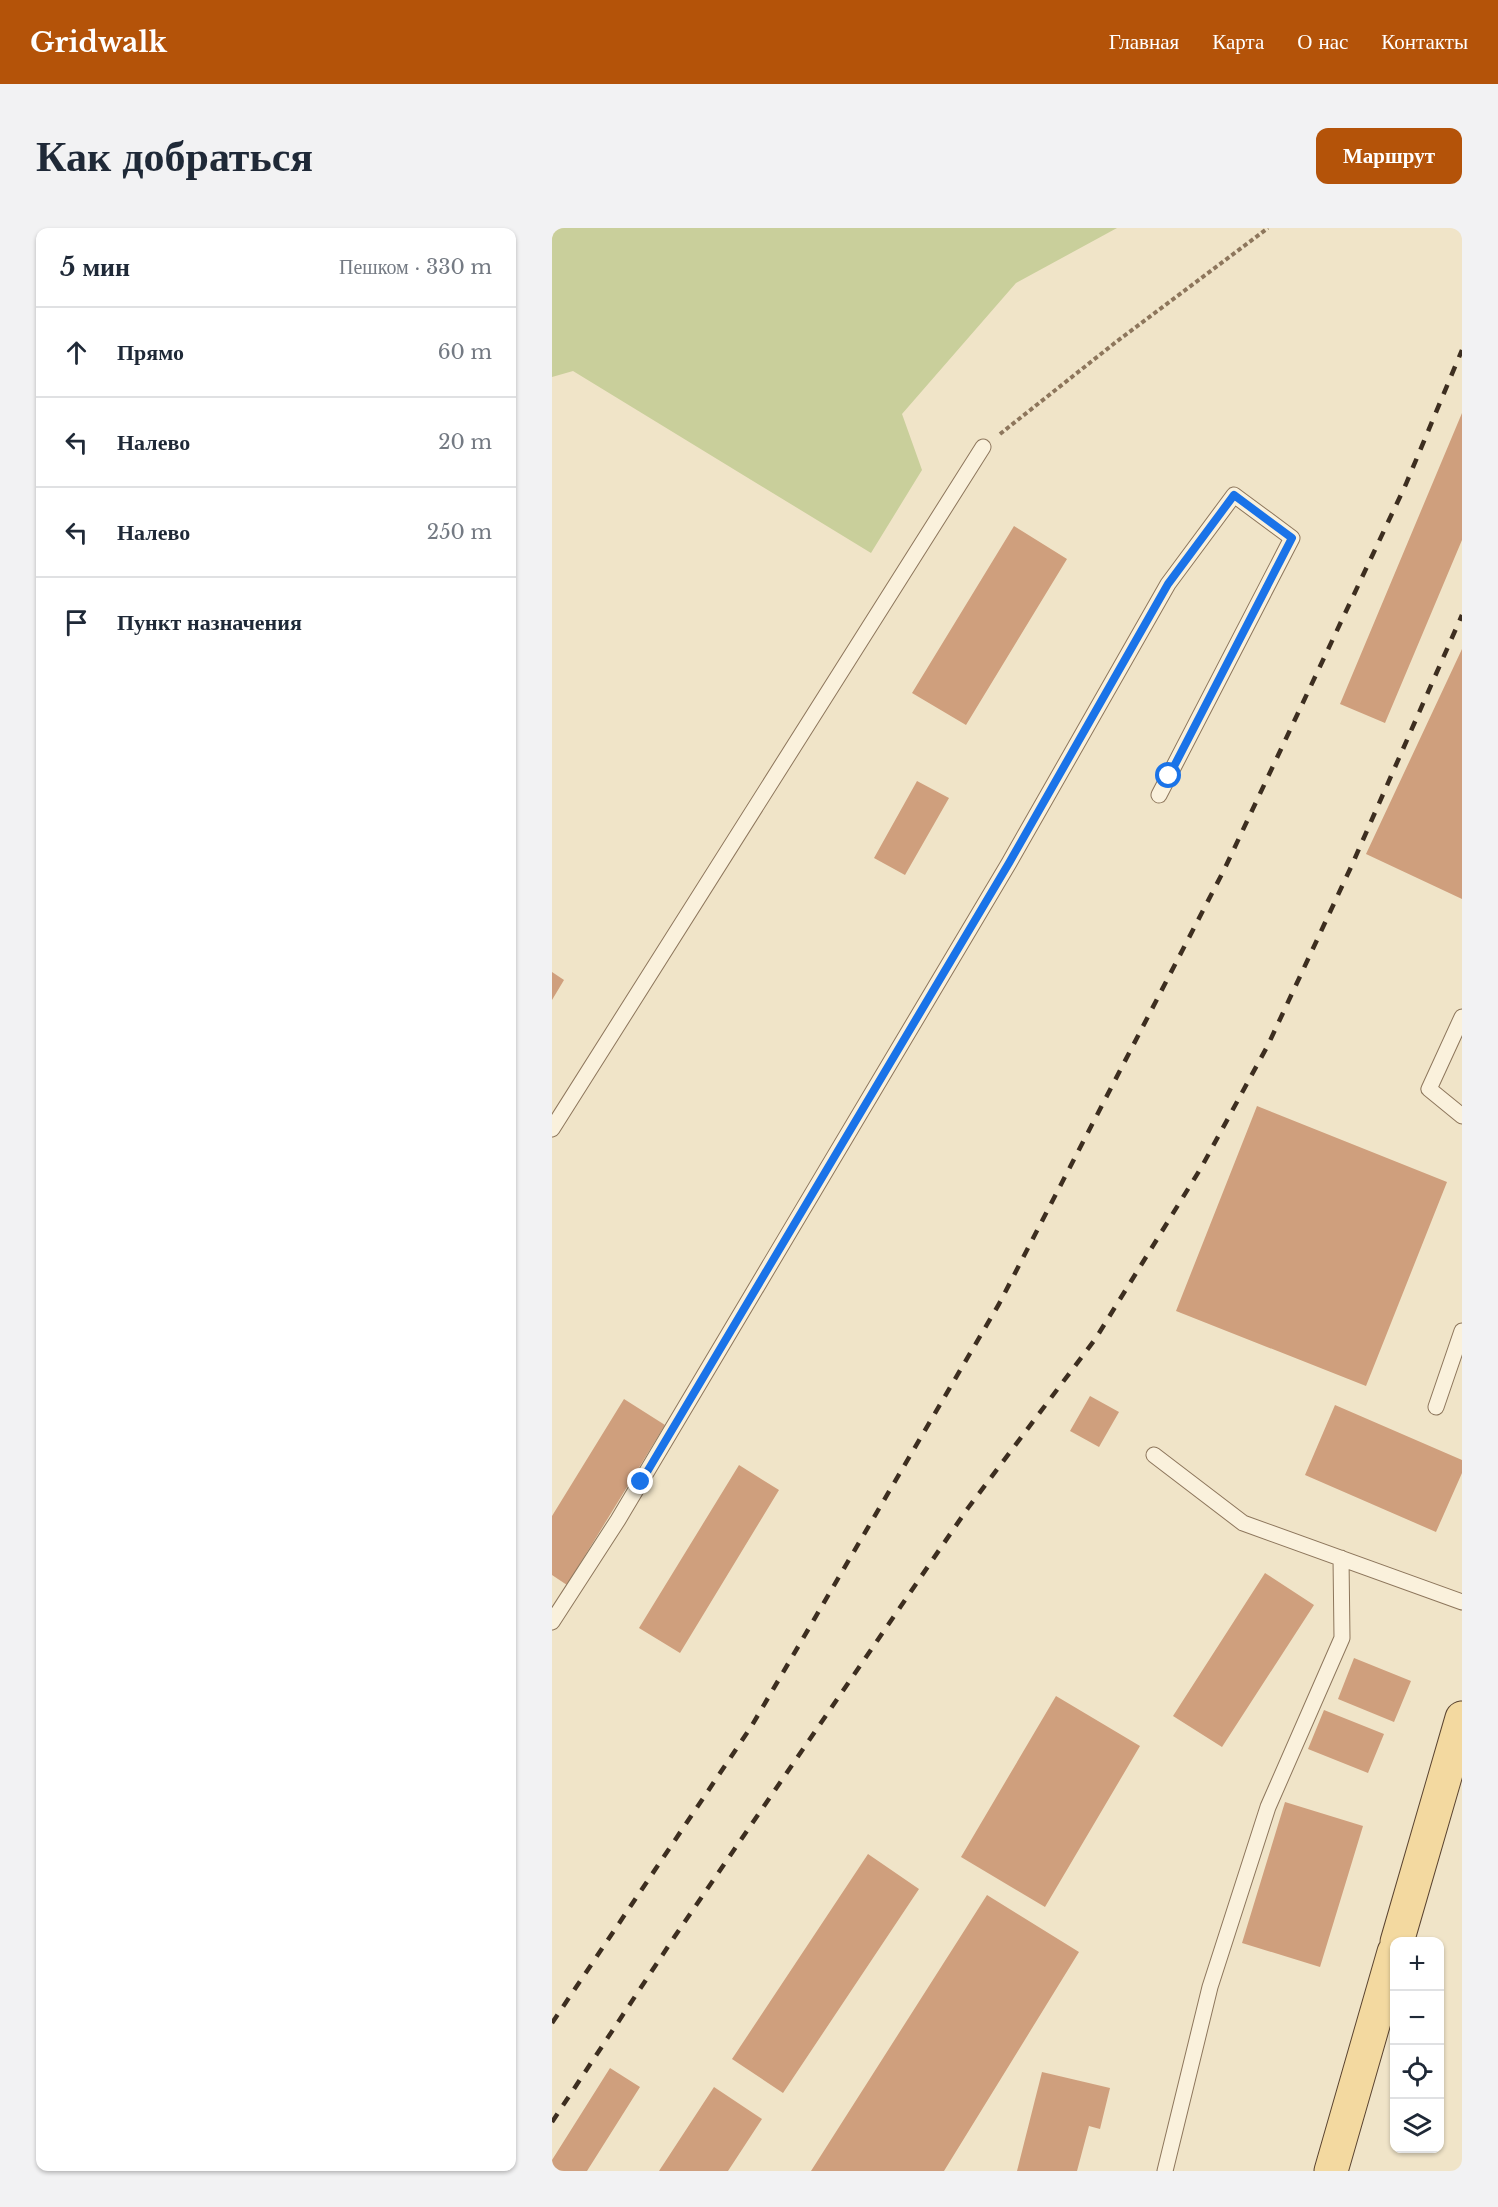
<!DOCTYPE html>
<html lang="ru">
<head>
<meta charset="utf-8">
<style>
	:root { --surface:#fff; --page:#f2f2f3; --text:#1f2937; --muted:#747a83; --line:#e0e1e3; --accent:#b45309 }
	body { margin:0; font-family:"Libre Baskerville",serif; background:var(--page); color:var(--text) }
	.controls { position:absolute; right:18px; bottom:18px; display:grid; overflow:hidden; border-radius:12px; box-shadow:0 2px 4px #0004 }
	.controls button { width:54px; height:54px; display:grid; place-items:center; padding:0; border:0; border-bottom:2px solid var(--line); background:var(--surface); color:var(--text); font:30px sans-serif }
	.stop { position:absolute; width:18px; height:18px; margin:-14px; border:4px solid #1a73e8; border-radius:50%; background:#fff }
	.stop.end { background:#1a73e8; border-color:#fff; box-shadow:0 2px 6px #0008 }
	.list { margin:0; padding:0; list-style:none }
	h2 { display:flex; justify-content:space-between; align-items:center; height:78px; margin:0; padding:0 24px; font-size:26px }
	h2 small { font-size:20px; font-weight:400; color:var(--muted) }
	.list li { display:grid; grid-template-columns:39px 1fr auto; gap:18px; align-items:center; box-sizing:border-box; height:90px; padding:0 24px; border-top:2px solid var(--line) }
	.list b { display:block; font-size:22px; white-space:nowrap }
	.list em { font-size:20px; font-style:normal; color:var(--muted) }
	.icon { flex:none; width:33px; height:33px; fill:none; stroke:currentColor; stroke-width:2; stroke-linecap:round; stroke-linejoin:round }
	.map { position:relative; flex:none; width:910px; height:1943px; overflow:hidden; border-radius:12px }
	header { display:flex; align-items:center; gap:36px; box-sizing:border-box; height:84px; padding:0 30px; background:var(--accent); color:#fff }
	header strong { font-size:28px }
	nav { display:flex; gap:33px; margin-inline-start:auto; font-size:21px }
	.intro { display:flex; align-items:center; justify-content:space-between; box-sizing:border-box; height:144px; padding:0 36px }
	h1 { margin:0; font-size:42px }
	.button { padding:15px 27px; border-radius:12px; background:var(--accent); color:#fff; font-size:21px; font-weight:700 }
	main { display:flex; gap:36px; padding:0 36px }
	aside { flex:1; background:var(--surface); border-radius:12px; box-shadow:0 2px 4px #0004 }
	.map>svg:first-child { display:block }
	.green { fill:#c9cf9b }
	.building { fill:#cf9f7d }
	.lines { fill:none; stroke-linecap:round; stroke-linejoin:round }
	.service-casing { stroke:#8d765c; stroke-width:17 }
	.primary-casing { stroke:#5b4430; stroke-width:35 }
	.path { stroke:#8d765c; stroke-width:4; stroke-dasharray:4.5 3; stroke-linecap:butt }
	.service { stroke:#faf1dc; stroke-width:15 }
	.primary { stroke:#f3d9a0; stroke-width:33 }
	.rail { stroke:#3d2e20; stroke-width:4.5; stroke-dasharray:10 10; stroke-linecap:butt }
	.route { stroke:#1a73e8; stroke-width:8 }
</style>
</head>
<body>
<header>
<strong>Gridwalk</strong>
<nav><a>Главная</a><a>Карта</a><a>О нас</a><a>Контакты</a></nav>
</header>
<div class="intro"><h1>Как добраться</h1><a class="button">Маршрут</a></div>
<main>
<aside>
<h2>5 мин<small>Пешком · 330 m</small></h2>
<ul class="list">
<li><svg class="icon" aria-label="ahead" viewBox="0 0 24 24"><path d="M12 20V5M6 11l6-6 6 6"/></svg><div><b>Прямо</b></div><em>60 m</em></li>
<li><svg class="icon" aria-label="left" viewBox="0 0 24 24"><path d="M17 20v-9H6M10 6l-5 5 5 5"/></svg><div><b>Налево</b></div><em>20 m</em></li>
<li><svg class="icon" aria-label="left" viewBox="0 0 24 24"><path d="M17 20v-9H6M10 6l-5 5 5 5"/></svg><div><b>Налево</b></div><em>250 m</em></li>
<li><svg class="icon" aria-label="arrive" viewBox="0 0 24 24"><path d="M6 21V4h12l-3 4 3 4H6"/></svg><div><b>Пункт назначения</b></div></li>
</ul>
</aside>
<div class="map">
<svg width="910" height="1943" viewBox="0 0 910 1943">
	<rect width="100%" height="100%" fill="#f0e4c8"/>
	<!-- green -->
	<path class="green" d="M0,0h565l-101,55 -114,131 20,56 -51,83 -298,-182 -21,6z"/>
	<!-- building -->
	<path class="building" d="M910,185v127l-77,183 -45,-19z
		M462,298l53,33 -101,166 -54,-32z
		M910,421v250l-96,-45z
		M365,553l32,17 -44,77 -31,-17z
		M0,744l12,8 -12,20z
		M705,878l190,76 -81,204 -190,-75z
		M538,1168l29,16 -20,35 -29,-16z
		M72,1171l41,26 -98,160 -15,-10v-59z
		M783,1177l127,55v13l-26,59 -131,-57z
		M187,1237l40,25 -99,163 -41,-25z
		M713,1345l49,32 -92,142 -49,-31z
		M802,1430l57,23 -17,41 -56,-23z
		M504,1468l84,50 -95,161 -84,-50z
		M772,1482l60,24 -16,39 -60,-24z
		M733,1574l78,24 -43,141 -78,-24z
		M316,1626l51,35 -136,204 -51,-34z
		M435,1667l92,57 -135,219h-133z
		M58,1840l30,19 -53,84h-35v-11z
		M490,1844l68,16 -10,41 -11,-3 -12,45h-60z
		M162,1859l48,32 -34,52h-69z"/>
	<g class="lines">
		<defs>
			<path id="service" d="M910,789l-33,72 33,27
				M0,901l431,-682
				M884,1179l26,-76
				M602,1227l89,68 219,79
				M0,1394l66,-102 391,-657 159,-279 66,-89 58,43 -133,257
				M613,1943l45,-184 58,-180 74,-169 -1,-80"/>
			<path id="primary" d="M845,1714l65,-224
				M779,1943l63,-219"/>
		</defs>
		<!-- service casing -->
		<use href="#service" class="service-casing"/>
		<!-- primary casing -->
		<use href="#primary" class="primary-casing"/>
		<!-- path -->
		<path class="path" d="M448,206l116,-92 152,-114"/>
		<!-- service -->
		<use href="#service" class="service"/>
		<!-- primary -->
		<use href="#primary" class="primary"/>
		<!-- rail -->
		<path class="rail" d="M0,1795l199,-296 248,-423 225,-434 182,-386 56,-134
			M0,1894l123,-186 293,-428 128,-170 105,-170 67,-123 83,-178 111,-252"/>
	</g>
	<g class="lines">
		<!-- route -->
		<path class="route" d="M89,1254l368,-619 159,-279 66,-89 58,43 -123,238"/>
	</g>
</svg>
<div class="controls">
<button>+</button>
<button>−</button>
<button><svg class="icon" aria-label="locate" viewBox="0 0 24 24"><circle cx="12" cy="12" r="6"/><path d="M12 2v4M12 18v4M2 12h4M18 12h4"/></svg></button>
<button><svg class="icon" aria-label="layers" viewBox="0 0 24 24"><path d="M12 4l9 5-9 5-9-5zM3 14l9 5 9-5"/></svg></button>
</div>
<div class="stop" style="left:617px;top:548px"></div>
<div class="stop end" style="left:89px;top:1254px"></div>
</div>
</main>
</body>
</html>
